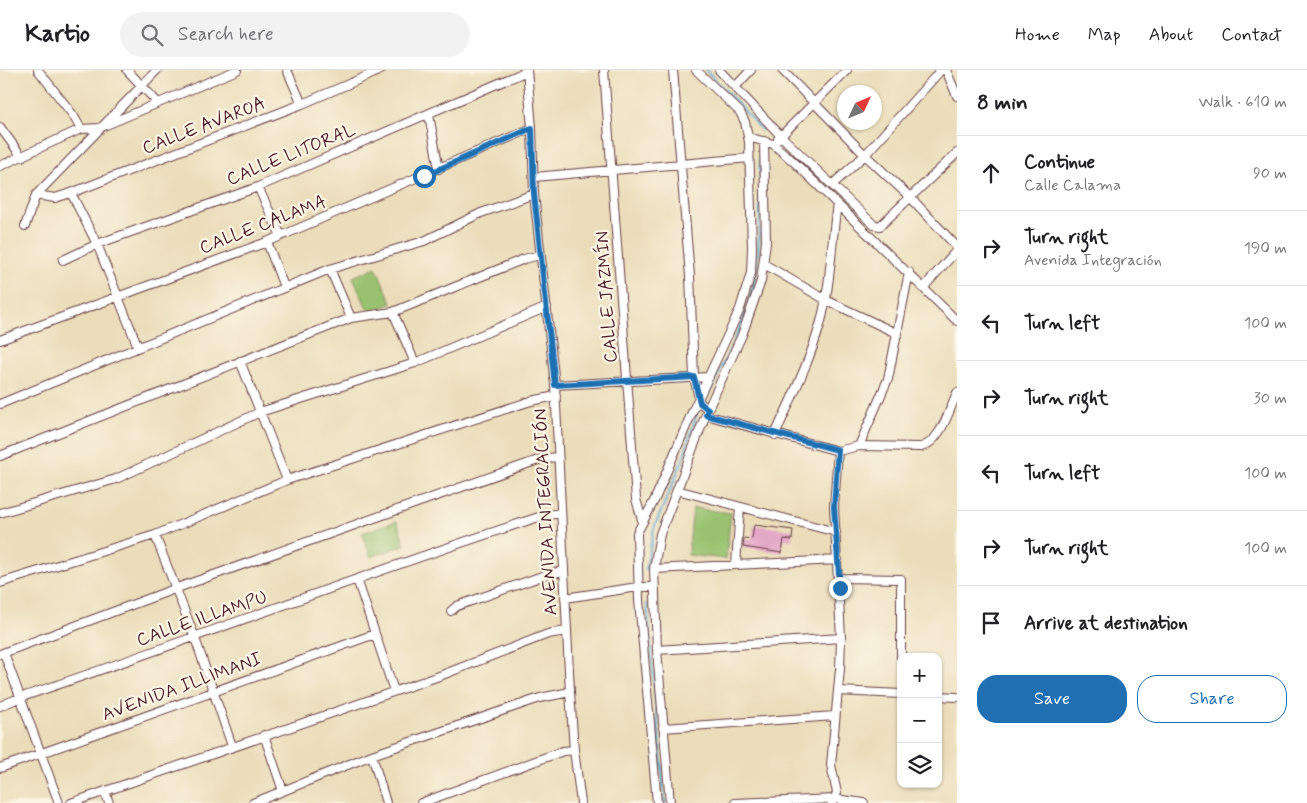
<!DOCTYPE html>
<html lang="en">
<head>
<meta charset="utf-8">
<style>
	:root { --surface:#fff; --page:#f2f2f2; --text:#202124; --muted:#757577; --line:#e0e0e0; --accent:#1f6fb2 }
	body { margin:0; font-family:Mynerve,sans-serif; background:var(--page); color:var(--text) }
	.controls { position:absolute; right:15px; bottom:15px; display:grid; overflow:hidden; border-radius:10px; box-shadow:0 1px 4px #0004 }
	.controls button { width:45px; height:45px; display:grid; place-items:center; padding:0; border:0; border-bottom:1px solid var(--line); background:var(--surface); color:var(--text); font:25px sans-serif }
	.compass { position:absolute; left:837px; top:15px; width:45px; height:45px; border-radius:50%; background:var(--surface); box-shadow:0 1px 4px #0004; rotate:46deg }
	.stop { position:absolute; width:15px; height:15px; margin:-11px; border:4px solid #1f6fb2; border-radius:50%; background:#fff }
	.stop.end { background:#1f6fb2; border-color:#fff; box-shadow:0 1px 5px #0008 }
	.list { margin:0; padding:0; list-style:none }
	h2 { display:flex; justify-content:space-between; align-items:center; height:65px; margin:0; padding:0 20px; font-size:21px }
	h2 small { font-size:16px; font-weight:400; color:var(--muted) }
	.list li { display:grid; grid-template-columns:32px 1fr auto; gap:15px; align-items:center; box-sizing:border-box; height:75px; padding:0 20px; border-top:1px solid var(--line) }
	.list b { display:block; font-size:19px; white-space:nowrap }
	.list p { margin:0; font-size:16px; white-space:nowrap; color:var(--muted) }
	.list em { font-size:16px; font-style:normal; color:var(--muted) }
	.actions { display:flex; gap:10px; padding:15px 20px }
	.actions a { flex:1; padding:11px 0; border:1px solid var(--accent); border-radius:20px; text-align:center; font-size:18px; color:var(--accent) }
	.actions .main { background:var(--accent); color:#fff }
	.icon { flex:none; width:28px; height:28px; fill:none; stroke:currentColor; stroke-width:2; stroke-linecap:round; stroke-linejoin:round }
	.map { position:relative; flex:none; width:957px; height:733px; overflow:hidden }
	header { display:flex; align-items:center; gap:30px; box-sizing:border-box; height:70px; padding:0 25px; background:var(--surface); border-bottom:1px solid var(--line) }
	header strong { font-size:24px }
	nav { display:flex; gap:28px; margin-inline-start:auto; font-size:18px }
	.search { width:350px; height:45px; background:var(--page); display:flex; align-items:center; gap:12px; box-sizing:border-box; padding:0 18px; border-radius:28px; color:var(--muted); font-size:19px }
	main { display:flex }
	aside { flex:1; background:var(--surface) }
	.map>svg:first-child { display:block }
	.green { fill:#98c26f; stroke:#71704d }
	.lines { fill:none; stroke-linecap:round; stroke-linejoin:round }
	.stream { stroke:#56a4cf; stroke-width:2.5 }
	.building { fill:#e4a8c7 }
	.minor-casing { stroke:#623c40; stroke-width:10 }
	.minor { stroke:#fff; stroke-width:8 }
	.route { stroke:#1f6fb2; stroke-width:6 }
	.labels { text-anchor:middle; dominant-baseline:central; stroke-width:4.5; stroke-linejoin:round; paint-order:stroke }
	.street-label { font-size:18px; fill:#4a1f2b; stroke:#fcf5e5 }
</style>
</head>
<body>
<header>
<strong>Kartio</strong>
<div class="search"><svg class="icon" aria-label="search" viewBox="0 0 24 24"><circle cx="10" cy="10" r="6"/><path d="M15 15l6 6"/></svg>Search here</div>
<nav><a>Home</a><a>Map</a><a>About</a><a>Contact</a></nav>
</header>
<main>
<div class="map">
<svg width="957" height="733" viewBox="0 0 957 733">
	<rect width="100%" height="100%" fill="#fcf5e5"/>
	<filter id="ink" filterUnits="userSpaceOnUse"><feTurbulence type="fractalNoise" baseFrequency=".02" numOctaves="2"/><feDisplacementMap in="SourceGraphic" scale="10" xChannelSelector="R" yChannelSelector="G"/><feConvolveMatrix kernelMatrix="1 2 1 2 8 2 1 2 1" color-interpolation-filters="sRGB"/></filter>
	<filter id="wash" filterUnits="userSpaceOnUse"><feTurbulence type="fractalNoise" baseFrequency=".0096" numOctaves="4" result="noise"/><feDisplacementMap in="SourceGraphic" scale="20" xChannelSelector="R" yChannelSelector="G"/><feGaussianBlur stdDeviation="1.12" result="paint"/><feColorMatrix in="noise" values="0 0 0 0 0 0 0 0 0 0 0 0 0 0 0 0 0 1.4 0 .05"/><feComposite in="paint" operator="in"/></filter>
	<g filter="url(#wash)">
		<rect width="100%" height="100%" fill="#ebddba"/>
		<!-- green -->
		<path class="green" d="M376,197l16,36 -23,10 -16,-36z
			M693,438l38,5 -5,46 -38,-4z
			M397,451l8,24 -34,12 -9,-24z"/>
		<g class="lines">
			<!-- stream -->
			<path class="stream" d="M706,0l56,60
				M710,321c14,-30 31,-60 40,-92 13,-49 10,-100 10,-150
				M646,499l8,-41 28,-66 14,-46
				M647,534l18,199"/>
		</g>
		<g id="blocks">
			<!-- building -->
			<path class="building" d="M754,455l39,5 -1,10 -8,-1 -2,14 -39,-6 1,-9 8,1z"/>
		</g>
	</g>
	<g filter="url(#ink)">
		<use href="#blocks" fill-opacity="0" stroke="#623c40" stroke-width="1"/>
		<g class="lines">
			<defs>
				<path id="minor" d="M38,0l35,45 8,14
					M127,0l31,33
					M287,0l15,34
					M527,0l5,58 2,66 21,191 15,307 4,58 7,53
					M604,0l32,429 6,21
					M673,0l17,206 4,101 6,26 8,6
					M719,0l62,66 93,89 6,1 77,-73
					M782,0l83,85 46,43 46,49
					M946,0l11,26
					M736,16l15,-16
					M429,45l10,54
					M0,57l22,30
					M748,67l25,7 21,18 163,159
					M778,69l69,-69
					M0,96l81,-37 18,-1 138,-58
					M534,107l215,-19
					M833,114l32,-29 76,-85
					M258,117l23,49
					M71,123l26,51 41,103
					M36,125l19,3 16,-5 231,-89 79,-34
					M25,156l11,-31 121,-125
					M267,172l17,45
					M63,190l34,-16 161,-57 269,-116
					M764,194l62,36 72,34
					M330,199l21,49
					M924,217l33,-37
					M393,242l22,51
					M0,270l267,-98 265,-114
					M240,291l47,119
					M555,315l154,-8
					M0,334l330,-135 94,-28 57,-28 53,-19
					M706,345l132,36 21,-5 62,1c20,-5 28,-37 36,-54
					M775,365c16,-36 34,-72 45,-110 11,-39 11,-81 17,-121
					M859,376l29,-67 21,-107
					M0,386l351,-138 42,-6 131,-53 16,-4
					M677,420l159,42
					M0,443l116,-34 144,-67 155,-49 132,-56
					M155,465l40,103 37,108
					M736,495l4,-58
					M654,499l184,-9
					M840,508l61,1v78
					M357,509l37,112
					M0,513l155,-48 132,-55 244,-79 25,-5
					M565,528l73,-11h16
					M451,541l6,-5 91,-32 16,-3
					M657,580l184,-12
					M4,583l55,150
					M0,584l177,-66 364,-129 16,-2
					M838,621l63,3
					M938,626l19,1
					M0,636l19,-8c175,-59 347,-125 523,-182l19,-3
					M663,658l172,-12
					M264,665l19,56
					M372,685l14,48
					M0,698l375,-134
					M105,721l4,12
					M71,733l371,-128 106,-41 18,-3
					M253,733l119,-48 168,-57 30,-6
					M421,733l142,-52 11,-1
					M657,733l-18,-203 -2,-67 18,-34 38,-89 47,-101 11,-36 1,-25 -3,-106 -4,-20 -5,-10 -44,-42
					M670,733l-13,-153 -3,-81 6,-35 48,-125 34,-74 19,-54 5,-39 -2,-101
					M735,733l100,-4 29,4
					M832,733l5,-10 -6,-28 9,-96 1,-31 -7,-131 4,-56"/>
			</defs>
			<!-- minor casing -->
			<use href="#minor" class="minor-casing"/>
			<!-- minor -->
			<use href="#minor" class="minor"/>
		</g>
	</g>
	<g class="lines" filter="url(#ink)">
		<!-- route -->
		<path class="route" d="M424,106l108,-48 2,66 21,191 139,-8 6,26 8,6 -2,6 132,35 -4,57 6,81"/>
	</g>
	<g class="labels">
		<!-- street labels -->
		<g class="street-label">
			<text transform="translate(204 56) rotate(-21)">CALLE AVAROA</text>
			<text transform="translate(291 85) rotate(-22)">CALLE LITORAL</text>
			<text transform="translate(263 155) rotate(-21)">CALLE CALAMA</text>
			<text transform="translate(607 227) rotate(-94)">CALLE JAZMÍN</text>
			<text transform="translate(546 442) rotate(-93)">AVENIDA INTEGRACIÓN</text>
			<text transform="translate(202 549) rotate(-19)">CALLE ILLAMPU</text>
			<text transform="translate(182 617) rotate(-20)">AVENIDA ILLIMANI</text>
		</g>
	</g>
</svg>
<div class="controls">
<button>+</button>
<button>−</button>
<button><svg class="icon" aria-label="layers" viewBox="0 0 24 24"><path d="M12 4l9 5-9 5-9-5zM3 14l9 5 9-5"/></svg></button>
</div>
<svg class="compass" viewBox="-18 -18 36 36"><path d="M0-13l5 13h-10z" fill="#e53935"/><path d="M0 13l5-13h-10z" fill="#757577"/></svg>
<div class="stop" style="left:424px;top:106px"></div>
<div class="stop end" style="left:840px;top:518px"></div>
</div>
<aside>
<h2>8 min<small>Walk · 610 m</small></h2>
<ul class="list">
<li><svg class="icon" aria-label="ahead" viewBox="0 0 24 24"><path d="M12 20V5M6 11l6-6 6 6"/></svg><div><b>Continue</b><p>Calle Calama</p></div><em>90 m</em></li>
<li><svg class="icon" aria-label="right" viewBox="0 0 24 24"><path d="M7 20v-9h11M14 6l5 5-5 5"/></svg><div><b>Turn right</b><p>Avenida Integración</p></div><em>190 m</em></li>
<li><svg class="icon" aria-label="left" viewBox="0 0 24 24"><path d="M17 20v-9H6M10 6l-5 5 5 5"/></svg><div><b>Turn left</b></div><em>100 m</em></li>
<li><svg class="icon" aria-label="right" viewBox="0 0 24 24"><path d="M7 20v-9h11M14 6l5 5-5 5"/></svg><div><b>Turn right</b></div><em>30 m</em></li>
<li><svg class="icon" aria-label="left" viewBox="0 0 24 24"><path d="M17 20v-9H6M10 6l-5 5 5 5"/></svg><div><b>Turn left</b></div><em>100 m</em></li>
<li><svg class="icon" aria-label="right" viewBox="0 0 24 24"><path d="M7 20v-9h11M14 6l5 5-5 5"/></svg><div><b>Turn right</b></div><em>100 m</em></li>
<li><svg class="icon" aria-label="arrive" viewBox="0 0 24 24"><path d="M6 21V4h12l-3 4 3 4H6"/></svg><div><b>Arrive at destination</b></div></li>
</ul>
<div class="actions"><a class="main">Save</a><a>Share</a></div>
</aside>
</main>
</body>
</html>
